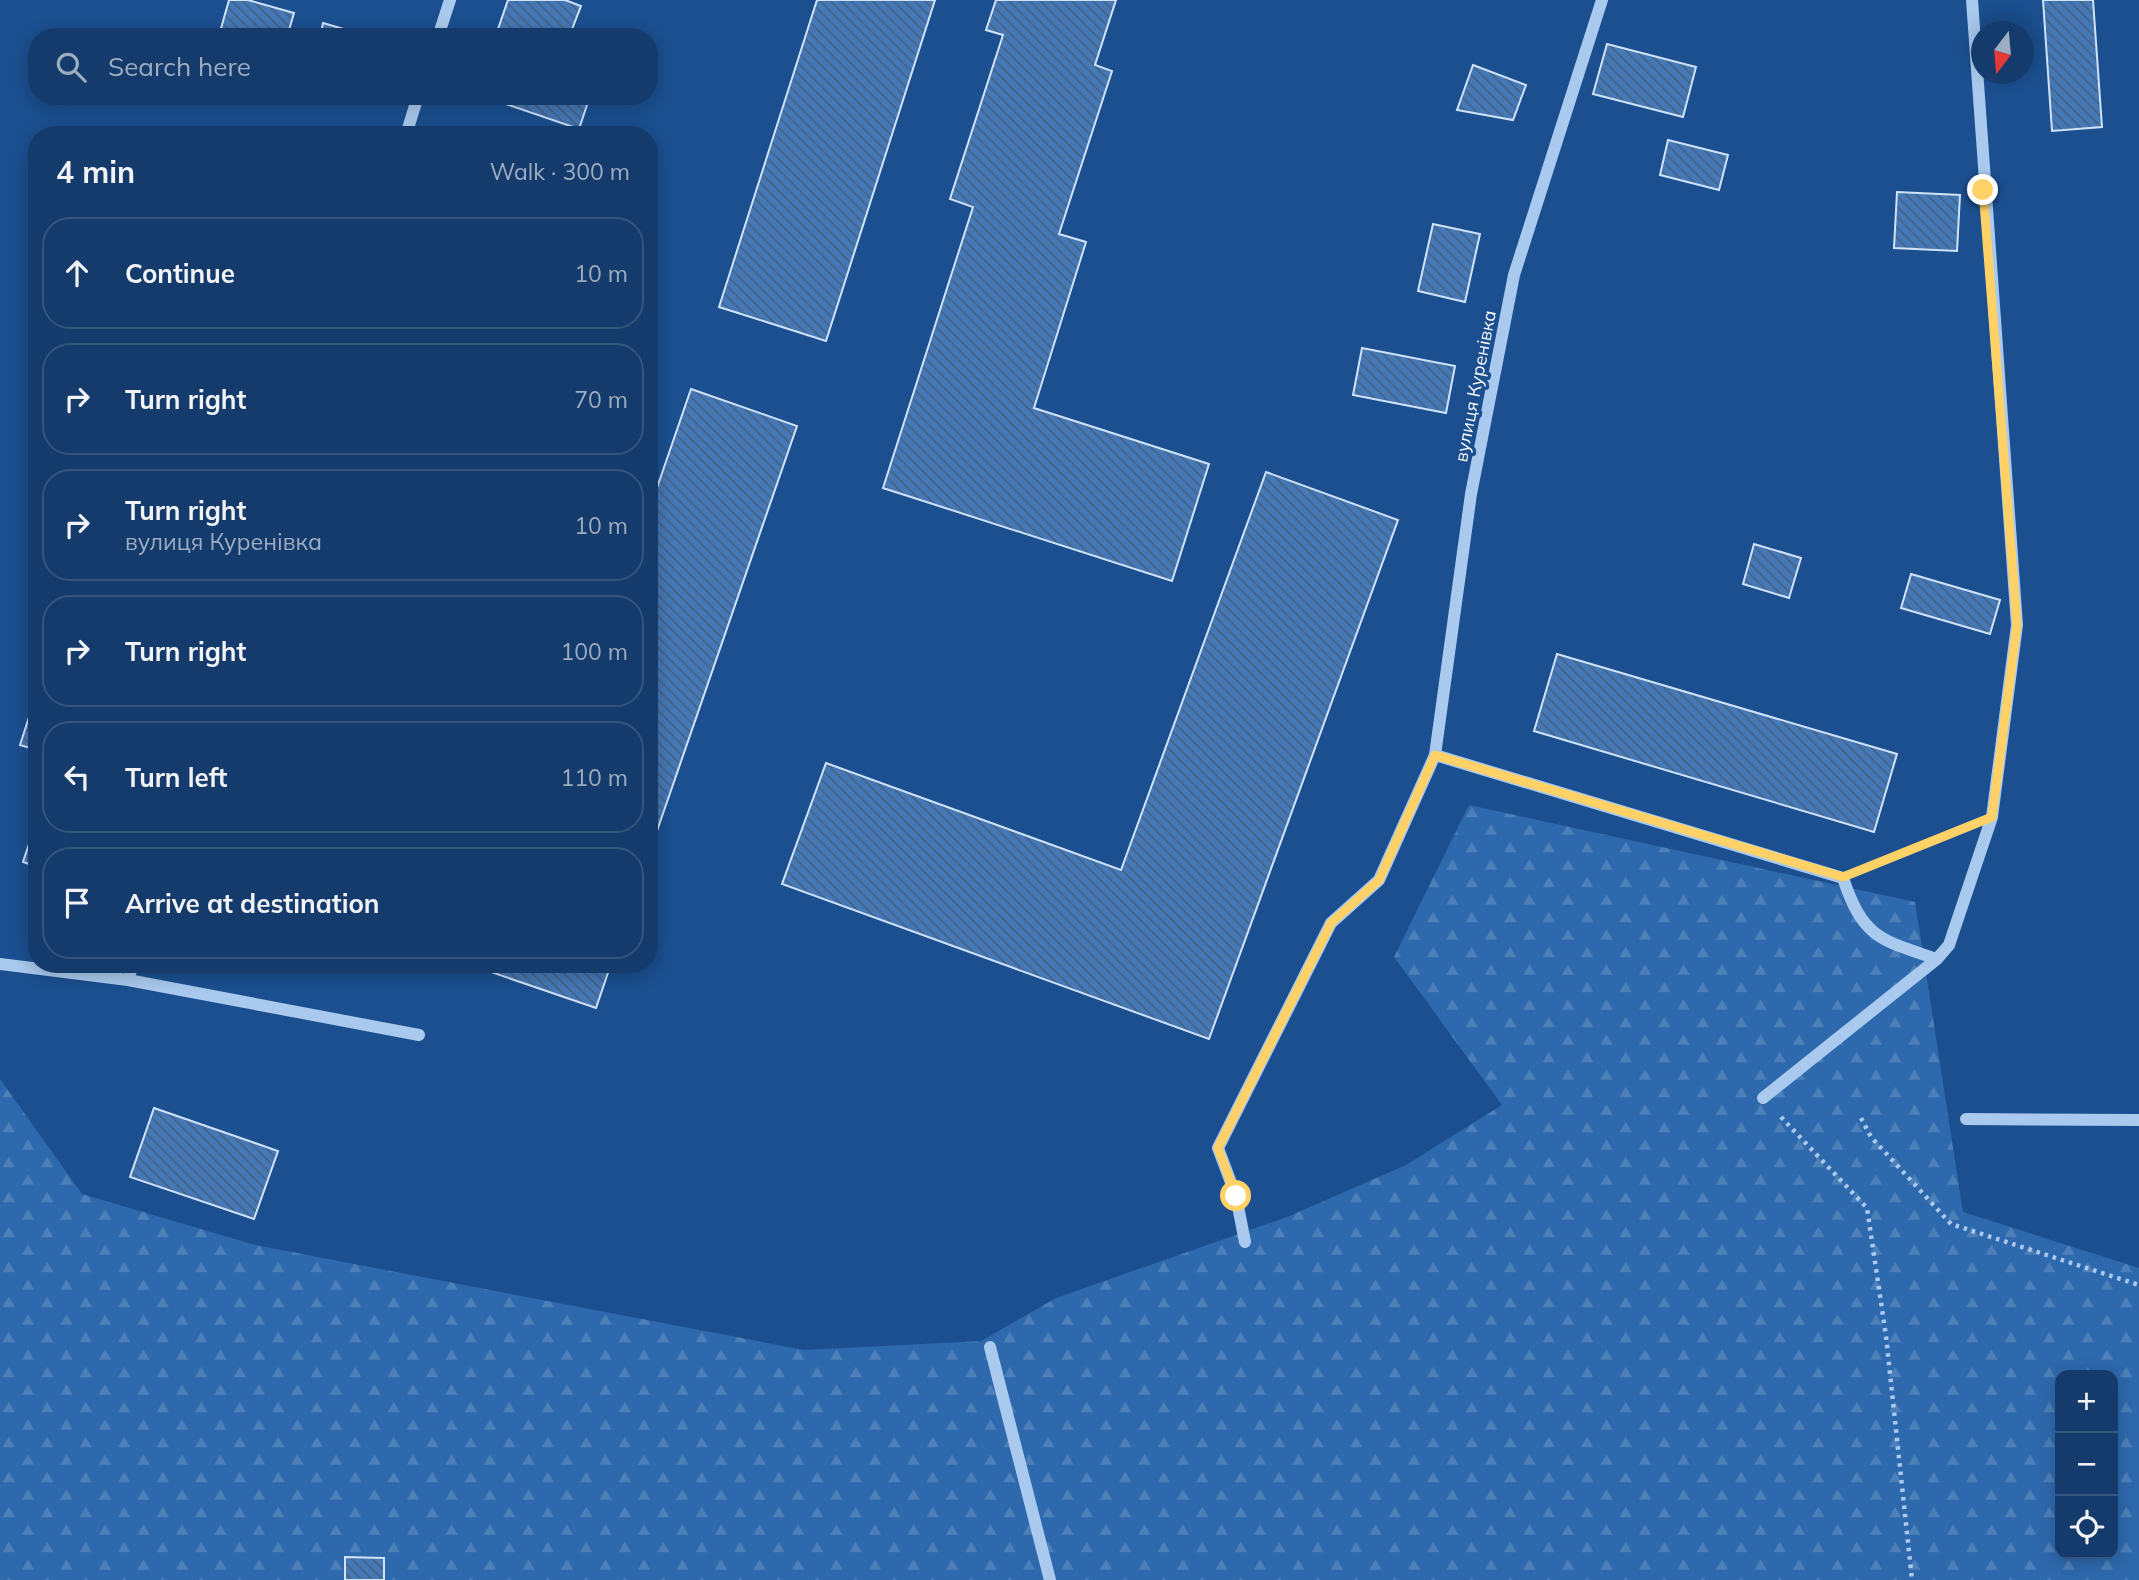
<!DOCTYPE html>
<html lang="en">
<head>
<meta charset="utf-8">
<style>
	:root { --surface:#143b6b; --page:#214673; --text:#f1f3f6; --muted:#9dadc1; --line:#33557e }
	body { margin:0; font-family:Mulish,sans-serif; background:var(--page); color:var(--text) }
	.controls { position:absolute; right:21px; bottom:21px; display:grid; overflow:hidden; border-radius:14px; box-shadow:0 4px 18px #0003 }
	.controls button { width:63px; height:63px; display:grid; place-items:center; padding:0; border:0; border-bottom:2px solid var(--line); background:var(--surface); color:var(--text); font:35px sans-serif }
	.compass { position:absolute; left:1971px; top:21px; width:63px; height:63px; border-radius:50%; background:var(--surface); box-shadow:0 4px 18px #0003; rotate:196deg }
	.stop { position:absolute; width:21px; height:21px; margin:-16px; border:5px solid #ffd166; border-radius:50%; background:#fff }
	.stop.end { background:#ffd166; border-color:#fff; box-shadow:0 2px 7px #0008 }
	.list { margin:0; padding:0; list-style:none }
	h2 { display:flex; justify-content:space-between; align-items:center; height:91px; margin:0; padding:0 28px; font-size:30px }
	h2 small { font-size:23px; font-weight:400; color:var(--muted) }
	.list li { display:grid; grid-template-columns:46px 1fr auto; gap:21px; align-items:center; box-sizing:border-box; height:112px; margin:0 14px 14px; padding:0 14px; border:2px solid var(--line); border-radius:28px }
	.list b { display:block; font-size:26px; white-space:nowrap }
	.list p { margin:0; font-size:23px; white-space:nowrap; color:var(--muted) }
	.list em { font-size:23px; font-style:normal; color:var(--muted) }
	.icon { flex:none; width:38px; height:38px; fill:none; stroke:currentColor; stroke-width:2; stroke-linecap:round; stroke-linejoin:round }
	.map { position:relative; flex:none; width:2139px; height:1580px; overflow:hidden }
	.search { position:absolute; background:var(--surface); box-shadow:0 4px 18px #0003; left:28px; top:28px; width:630px; height:77px; display:flex; align-items:center; gap:18px; box-sizing:border-box; padding:0 24px; border-radius:28px; color:var(--muted); font-size:26px }
	.panel { position:absolute; background:var(--surface); box-shadow:0 4px 18px #0003; left:28px; top:126px; width:630px; height:847px; border-radius:28px }
	.map>svg:first-child { display:block }
	.forest { fill:url(#forest-firs); fill-rule:evenodd }
	.building { fill:url(#building-back-hatch); stroke:#cfe3fa; stroke-width:2 }
	.lines { fill:none; stroke-linecap:round; stroke-linejoin:round }
	.path { stroke:#a9c9ee; stroke-width:4.5; stroke-dasharray:3.5 5; stroke-linecap:butt }
	.minor { stroke:#a9c9ee; stroke-width:12 }
	.route { stroke:#ffd166; stroke-width:9 }
	.labels { text-anchor:middle; dominant-baseline:central; stroke-width:7; stroke-linejoin:round; paint-order:stroke }
	.street-label { font-size:18px; fill:#fff; stroke:#1b4f8f }
</style>
</head>
<body>
<div class="map">
<svg width="2139" height="1580" viewBox="0 0 2139 1580">
	<defs>
		<pattern id="forest-firs" width="22" height="20" patternUnits="userSpaceOnUse" patternTransform="scale(1.75)"><rect width="22" height="20" fill="#2e69ad"/><path d="M5 1l3.5 6h-7zM16 11l3.5 6h-7z" fill="#4d80b9"/></pattern>
		<pattern id="building-back-hatch" width="6" height="6" patternUnits="userSpaceOnUse" patternTransform="scale(1.75)"><rect width="6" height="6" fill="#4478b7"/><path d="M-1 5l2 2M0 0l6 6M5-1l2 2" fill="none" stroke="#486282"/></pattern>
	</defs>
	<rect width="100%" height="100%" fill="#1b4f8f"/>
	<!-- forest -->
	<path class="forest" d="M1469,805l446,97 48,310 176,56v312h-2139v-501l82,115 173,51 549,105 177,-9 75,-43 231,-81 119,-52 96,-60 -108,-148zM2060,1375h53v179h-53z"/>
	<!-- building -->
	<path class="building" d="M229,0h19l46,13 -7,24h-49l-18,-5z
		M508,0h57l16,6 -12,31h-51l-20,-8z
		M817,0h118l-109,341 -107,-34z
		M996,0h120l-21,65 17,6 -53,163 27,8 -52,166 175,56 -37,117 -289,-93 90,-281 -23,-8 53,-164 -17,-5z
		M2043,0h50l9,127 -50,4z
		M323,23l48,14h-51z
		M1607,44l89,23 -13,50 -90,-23z
		M1473,65l53,20 -13,35 -56,-10z
		M495,96h95l-11,33 -85,-29z
		M1668,140l60,15 -9,35 -59,-15z
		M1897,192l63,3 -3,56 -63,-3z
		M1433,224l47,10 -15,68 -47,-11z
		M1362,348l93,18 -9,47 -93,-18z
		M691,389l106,37 -148,428v-343z
		M1266,472l132,48 -189,519 -427,-155 44,-121 295,107z
		M1754,544l47,14 -12,40 -46,-14z
		M1911,574l89,26 -10,34 -89,-26z
		M1557,654l340,100 -23,78 -340,-101z
		M30,714l7,2v34l-17,-5z
		M36,823h1v44l-14,-5z
		M494,964h117l-15,44 -105,-36z
		M154,1108l124,43 -24,68 -124,-42z
		M345,1557l39,1v22h-39z"/>
	<g class="lines">
		<!-- path -->
		<path class="path" d="M1867,868l92,-38
			M1781,1117l86,91 19,128 26,244
			M1861,1118l10,19 80,87 188,61"/>
		<!-- minor -->
		<path class="minor" d="M438,37l12,-37
			M406,135l12,-39
			M1435,755l408,123c20,60 37,62 94,81
			M0,964l128,16 291,55
			M128,980l5,-16
			M1763,1098l174,-139 12,-14 43,-128 25,-192 -45,-625
			M1966,1119l173,1
			M1245,1242l-9,-46 -18,-48 113,-225 48,-43 56,-125 36,-261 43,-219 88,-275
			M990,1347l60,233"/>
	</g>
	<g class="lines">
		<!-- route -->
		<path class="route" d="M1236,1196l-18,-48 113,-225 48,-43 56,-125 408,122 149,-60 25,-192 -34,-435"/>
	</g>
	<g class="labels">
		<!-- street labels -->
		<g class="street-label">
			<text transform="translate(1475 386) rotate(-79)">вулиця Куренівка</text>
		</g>
	</g>
</svg>
<div class="controls">
<button>+</button>
<button>−</button>
<button><svg class="icon" aria-label="locate" viewBox="0 0 24 24"><circle cx="12" cy="12" r="6"/><path d="M12 2v4M12 18v4M2 12h4M18 12h4"/></svg></button>
</div>
<svg class="compass" viewBox="-18 -18 36 36"><path d="M0-13l5 13h-10z" fill="#e53935"/><path d="M0 13l5-13h-10z" fill="#9dadc1"/></svg>
<div class="stop" style="left:1236px;top:1196px"></div>
<div class="stop end" style="left:1983px;top:190px"></div>
<div class="search"><svg class="icon" aria-label="search" viewBox="0 0 24 24"><circle cx="10" cy="10" r="6"/><path d="M15 15l6 6"/></svg>Search here</div>
<section class="panel">
<h2>4 min<small>Walk · 300 m</small></h2>
<ul class="list">
<li><svg class="icon" aria-label="ahead" viewBox="0 0 24 24"><path d="M12 20V5M6 11l6-6 6 6"/></svg><div><b>Continue</b></div><em>10 m</em></li>
<li><svg class="icon" aria-label="right" viewBox="0 0 24 24"><path d="M7 20v-9h11M14 6l5 5-5 5"/></svg><div><b>Turn right</b></div><em>70 m</em></li>
<li><svg class="icon" aria-label="right" viewBox="0 0 24 24"><path d="M7 20v-9h11M14 6l5 5-5 5"/></svg><div><b>Turn right</b><p>вулиця Куренівка</p></div><em>10 m</em></li>
<li><svg class="icon" aria-label="right" viewBox="0 0 24 24"><path d="M7 20v-9h11M14 6l5 5-5 5"/></svg><div><b>Turn right</b></div><em>100 m</em></li>
<li><svg class="icon" aria-label="left" viewBox="0 0 24 24"><path d="M17 20v-9H6M10 6l-5 5 5 5"/></svg><div><b>Turn left</b></div><em>110 m</em></li>
<li><svg class="icon" aria-label="arrive" viewBox="0 0 24 24"><path d="M6 21V4h12l-3 4 3 4H6"/></svg><div><b>Arrive at destination</b></div></li>
</ul>
</section>
</div>
</body>
</html>
